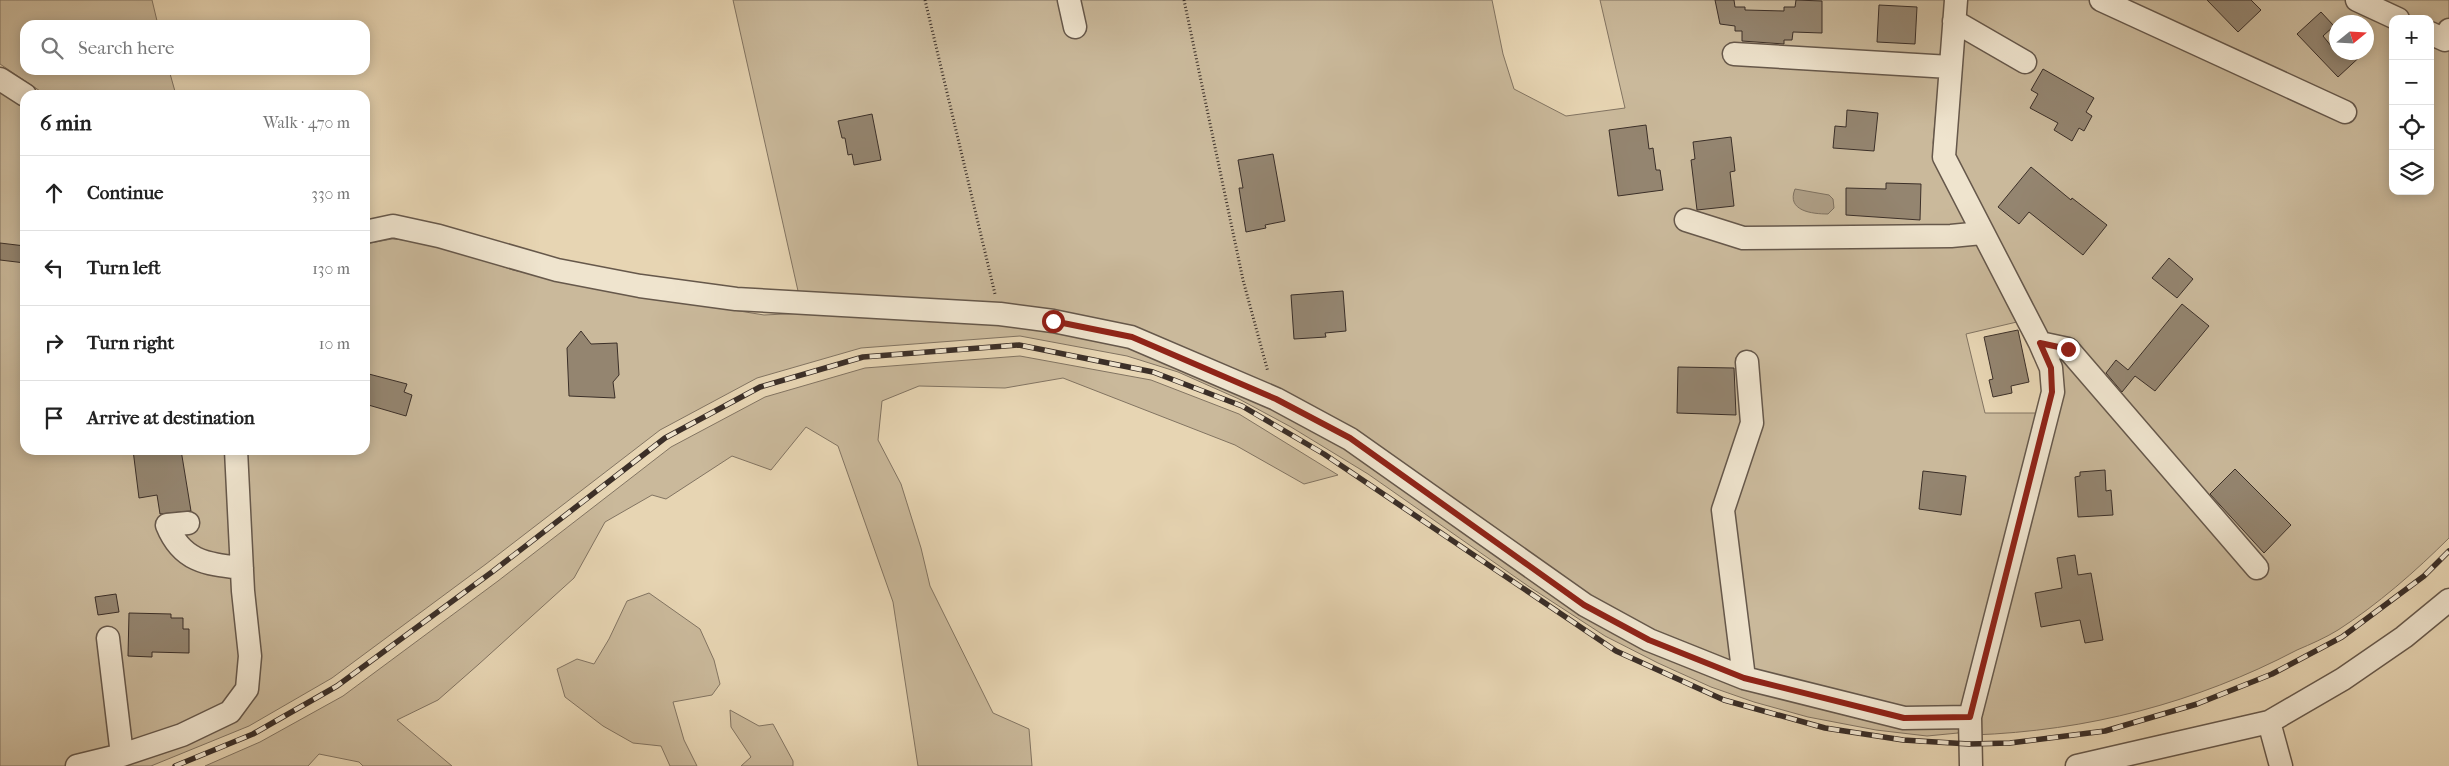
<!DOCTYPE html>
<html lang="en">
<head>
<meta charset="utf-8">
<style>
	:root { --surface:#fff; --page:#f2f2f2; --text:#222; --muted:#767676; --line:#e0e0e0 }
	body { margin:0; font-family:"IM FELL French Canon",serif; background:var(--page); color:var(--text) }
	.controls { position:absolute; right:15px; top:15px; display:grid; overflow:hidden; border-radius:10px; box-shadow:0 2px 12px #0003 }
	.controls button { width:45px; height:45px; display:grid; place-items:center; padding:0; border:0; border-bottom:1px solid var(--line); background:var(--surface); color:var(--text); font:25px sans-serif }
	.compass { position:absolute; left:2329px; top:15px; width:45px; height:45px; border-radius:50%; background:var(--surface); box-shadow:0 2px 12px #0003; rotate:72deg }
	.stop { position:absolute; width:15px; height:15px; margin:-11px; border:4px solid #8f2418; border-radius:50%; background:#fff }
	.stop.end { background:#8f2418; border-color:#fff; box-shadow:0 1px 5px #0008 }
	.list { margin:0; padding:0; list-style:none }
	h2 { display:flex; justify-content:space-between; align-items:center; height:65px; margin:0; padding:0 20px; font-size:21px }
	h2 small { font-size:16px; font-weight:400; color:var(--muted) }
	.list li { display:grid; grid-template-columns:32px 1fr auto; gap:15px; align-items:center; box-sizing:border-box; height:75px; padding:0 20px; border-top:1px solid var(--line) }
	.list b { display:block; font-size:19px; white-space:nowrap }
	.list em { font-size:16px; font-style:normal; color:var(--muted) }
	.icon { flex:none; width:28px; height:28px; fill:none; stroke:currentColor; stroke-width:2; stroke-linecap:round; stroke-linejoin:round }
	.map { position:relative; flex:none; width:2449px; height:766px; overflow:hidden }
	.search { position:absolute; background:var(--surface); box-shadow:0 2px 12px #0003; left:20px; top:20px; width:350px; height:55px; display:flex; align-items:center; gap:12px; box-sizing:border-box; padding:0 18px; border-radius:15px; color:var(--muted); font-size:19px }
	.panel { position:absolute; background:var(--surface); box-shadow:0 2px 12px #0003; left:20px; top:90px; width:350px; height:365px; border-radius:15px }
	.map>svg:first-child { display:block }
	.green { fill:#cab99b; stroke:#827462; fill-rule:evenodd }
	.water { fill:#ad9d84; stroke:#7f715f }
	.building { fill:#948570; stroke:#3b2f28 }
	.lines { fill:none; stroke-linecap:round; stroke-linejoin:round }
	.minor-casing { stroke:#66584b; stroke-width:25 }
	.path { stroke:#3b2f28; stroke-width:3; stroke-dasharray:1 2.5; stroke-linecap:butt }
	.minor { stroke:#efe4ce; stroke-width:22 }
	.rail-casing { stroke:#3b2f28; stroke-width:5.5 }
	.rail { stroke:#efe4ce; stroke-width:4; stroke-dasharray:11; stroke-linecap:butt }
	.route { stroke:#8f2418; stroke-width:6 }
</style>
</head>
<body>
<div class="map">
<svg width="2449" height="766" viewBox="0 0 2449 766">
	<rect width="100%" height="100%" fill="#e7d5b3"/>
	<filter id="stains"><feTurbulence type="fractalNoise" baseFrequency=".004" numOctaves="4"/><feColorMatrix values="0 0 0 0 .2 0 0 0 0 .09 0 0 0 0 .02 0 0 0 .5 -.17"/></filter>
	<radialGradient id="worn" r=".72"><stop offset=".6" stop-color="#630" stop-opacity="0"/><stop offset="1" stop-color="#630" stop-opacity=".3"/></radialGradient>
	<!-- green -->
	<path class="green" d="M0,0h152l6,25h-133v45h144l7,25h-130l-46,-31z
		M733,0h759l11,54 11,35 52,27 59,-8 -25,-108h346l-13,143 47,99 41,79 -55,13 19,79h57l-76,297 -8,23 -31,3 -51,-6 -68,-13 -54,-15 -43,-15 -53,-24 -53,-27 -77,-50 -160,-112 -77,-47 -52,-28 -61,-27 -51,-16 -107,-20 -159,12 -104,30 -97,52 -174,134 -154,114 -83,48 -98,40h-151v-677l25,16v345h340v-206l27,-5 39,3 82,28 85,18 166,27 42,-2 -8,-22z
		M1961,0h488v538c-33,33 -72,67 -111,92 -13,8 -27,14 -41,20 -101,53 -210,81 -324,85l85,-348 -109,-232zM2393,19h37v172h-37zM2336,22h30v30h-30z
		M1020,356l131,24 88,34 99,61 -34,9 -69,-39 -172,-67 -58,10 -86,-2 -37,15 -4,39 23,44 20,64 9,38 63,127 36,16 3,37h-114l-25,-164 -55,-156 -32,-19 -35,43 -39,-14 -66,43 -14,-4 -47,27 -31,56 -95,86 -41,36 -41,20 55,46h-89l-4,-4 -40,-8 -11,12h-103l55,-24 83,-46 155,-115 173,-134 94,-50 100,-29z
		M649,593l51,36 14,31 6,24 -8,11 -39,7 11,38 13,26h-27l-9,-20 -28,-3 -30,-17 -38,-29 -8,-28 20,-10 17,5 15,-25 18,-38z
		M730,710l29,16 14,-2 20,37v5h-52l10,-9 -20,-30z"/>
	<!-- water -->
	<path class="water" d="M1795,189l34,6 4,4 1,9 -6,6c-16,0 -42,-3 -33,-25z"/>
	<!-- building -->
	<path class="building" d="M1715,0h19l1,7h10v3l39,1v-4h11l1,-7 26,1v32l-29,-1 -1,8h-8v4l-42,-3v-10h-7v-5l-15,-2z
		M2207,0h44l10,10 -23,22z
		M1879,5l38,2 -2,37 -38,-2z
		M2321,12l13,14 -11,10 13,16h29l-27,25 -41,-43z
		M2043,69l51,29 -8,14 6,4 -8,15 -5,-3 -7,13 -18,-11 4,-7 -28,-15 8,-14 -7,-4z
		M1847,110l31,3 -4,38 -41,-3 2,-22 11,1z
		M872,114l9,46 -27,5 -2,-11 -4,1 -3,-17h-3l-4,-17z
		M1646,125l3,24 4,-1 3,22h4l3,20 -45,6 -9,-66z
		M1731,137l4,34 -5,1 4,34 -37,4 -6,-50 4,-1 -2,-17z
		M1273,154l12,67 -20,4 1,3 -20,4 -7,-44h4l-5,-28z
		M2031,167l40,33 1,-2 35,27 -24,30 -54,-43 -10,12 -21,-17z
		M1886,183l35,1 -1,36 -74,-5v-27l40,1z
		M0,243l25,3v17l-25,-3z
		M2169,258l24,21 -16,19 -25,-20z
		M1343,291l3,40 -21,2 1,4 -32,2 -3,-44z
		M2182,304l27,22 -54,65 -20,-15 -13,16 -16,-19 10,-13 12,10z
		M2018,330l11,52 -18,4 1,7 -19,4 -4,-17 4,-1 -9,-42z
		M581,331l10,13 26,-1 2,32 -6,7 2,16 -46,-2 -2,-48z
		M1678,367l56,1 2,47 -59,-2z
		M365,373l42,11 -3,8 8,3 -6,21 -41,-12z
		M133,450h48l10,61 -31,3 -3,-19 -18,3z
		M2235,469l56,56 -27,28 -54,-59z
		M2105,470l1,21 5,-1 2,25 -35,2 -3,-40 5,-1v-4z
		M1923,471l43,5 -5,39 -42,-6z
		M2075,555l3,20 13,-2 12,67 -18,3 -5,-23 -39,7 -6,-34 27,-5 -5,-30z
		M116,594l3,18 -21,3 -3,-18z
		M129,613l42,1v4h12v11h6v24l-37,-1v5l-24,-1z"/>
	<g class="lines">
		<defs>
			<path id="minor" d="M1069,0l6,27
				M1956,0l-12,157 96,186 11,25 2,24 -83,325 1,49
				M2101,0l244,112
				M2357,0l41,19
				M1954,21l71,41
				M2430,33l15,7 4,-10
				M1734,54l216,13
				M0,79l25,16
				M1686,220l57,18 208,-2 31,-3
				M365,232l28,-6 46,10 118,34 83,16 96,13 264,15 53,7 78,16 145,62 74,40 235,166 64,35 95,38 160,40 66,-1
				M2040,343l28,6 189,219
				M188,523l-21,2c15,37 40,39 75,43
				M108,638l14,117
				M1744,678l-21,-168 29,-87 -5,-61
				M2269,722l12,44
				M77,766l45,-11 60,-20 48,-23 17,-23 3,-33 -7,-65 -7,-141
				M2077,766l192,-44 74,-43 61,-42 45,-37"/>
		</defs>
		<!-- minor casing -->
		<use href="#minor" class="minor-casing"/>
		<!-- path -->
		<path class="path" d="M925,0l70,294
			M1184,0l59,280 25,92"/>
		<!-- minor -->
		<use href="#minor" class="minor"/>
		<defs>
			<path id="rail" d="M175,766l78,-32 84,-48 155,-114 173,-134 95,-51 103,-30 156,-12 134,27 89,34 82,48 292,197 108,49 101,28 78,12 66,4 41,-1 95,-12 92,-27 75,-30 70,-37 82,-61 25,-25"/>
		</defs>
		<!-- rail casing -->
		<use href="#rail" class="rail-casing"/>
		<!-- rail -->
		<use href="#rail" class="rail"/>
	</g>
	<g class="lines">
		<!-- route -->
		<path class="route" d="M1053,321l79,16 144,62 74,39 234,167 65,35 95,38 160,40 66,-1 82,-325 -1,-24 -11,-25 28,6"/>
	</g>
	<rect width="100%" height="100%" filter="url(#stains)"/>
	<rect width="100%" height="100%" fill="url(#worn)"/>
</svg>
<div class="controls">
<button>+</button>
<button>−</button>
<button><svg class="icon" aria-label="locate" viewBox="0 0 24 24"><circle cx="12" cy="12" r="6"/><path d="M12 2v4M12 18v4M2 12h4M18 12h4"/></svg></button>
<button><svg class="icon" aria-label="layers" viewBox="0 0 24 24"><path d="M12 4l9 5-9 5-9-5zM3 14l9 5 9-5"/></svg></button>
</div>
<svg class="compass" viewBox="-18 -18 36 36"><path d="M0-13l5 13h-10z" fill="#e53935"/><path d="M0 13l5-13h-10z" fill="#767676"/></svg>
<div class="stop" style="left:1053px;top:321px"></div>
<div class="stop end" style="left:2068px;top:349px"></div>
<div class="search"><svg class="icon" aria-label="search" viewBox="0 0 24 24"><circle cx="10" cy="10" r="6"/><path d="M15 15l6 6"/></svg>Search here</div>
<section class="panel">
<h2>6 min<small>Walk · 470 m</small></h2>
<ul class="list">
<li><svg class="icon" aria-label="ahead" viewBox="0 0 24 24"><path d="M12 20V5M6 11l6-6 6 6"/></svg><div><b>Continue</b></div><em>330 m</em></li>
<li><svg class="icon" aria-label="left" viewBox="0 0 24 24"><path d="M17 20v-9H6M10 6l-5 5 5 5"/></svg><div><b>Turn left</b></div><em>130 m</em></li>
<li><svg class="icon" aria-label="right" viewBox="0 0 24 24"><path d="M7 20v-9h11M14 6l5 5-5 5"/></svg><div><b>Turn right</b></div><em>10 m</em></li>
<li><svg class="icon" aria-label="arrive" viewBox="0 0 24 24"><path d="M6 21V4h12l-3 4 3 4H6"/></svg><div><b>Arrive at destination</b></div></li>
</ul>
</section>
</div>
</body>
</html>
